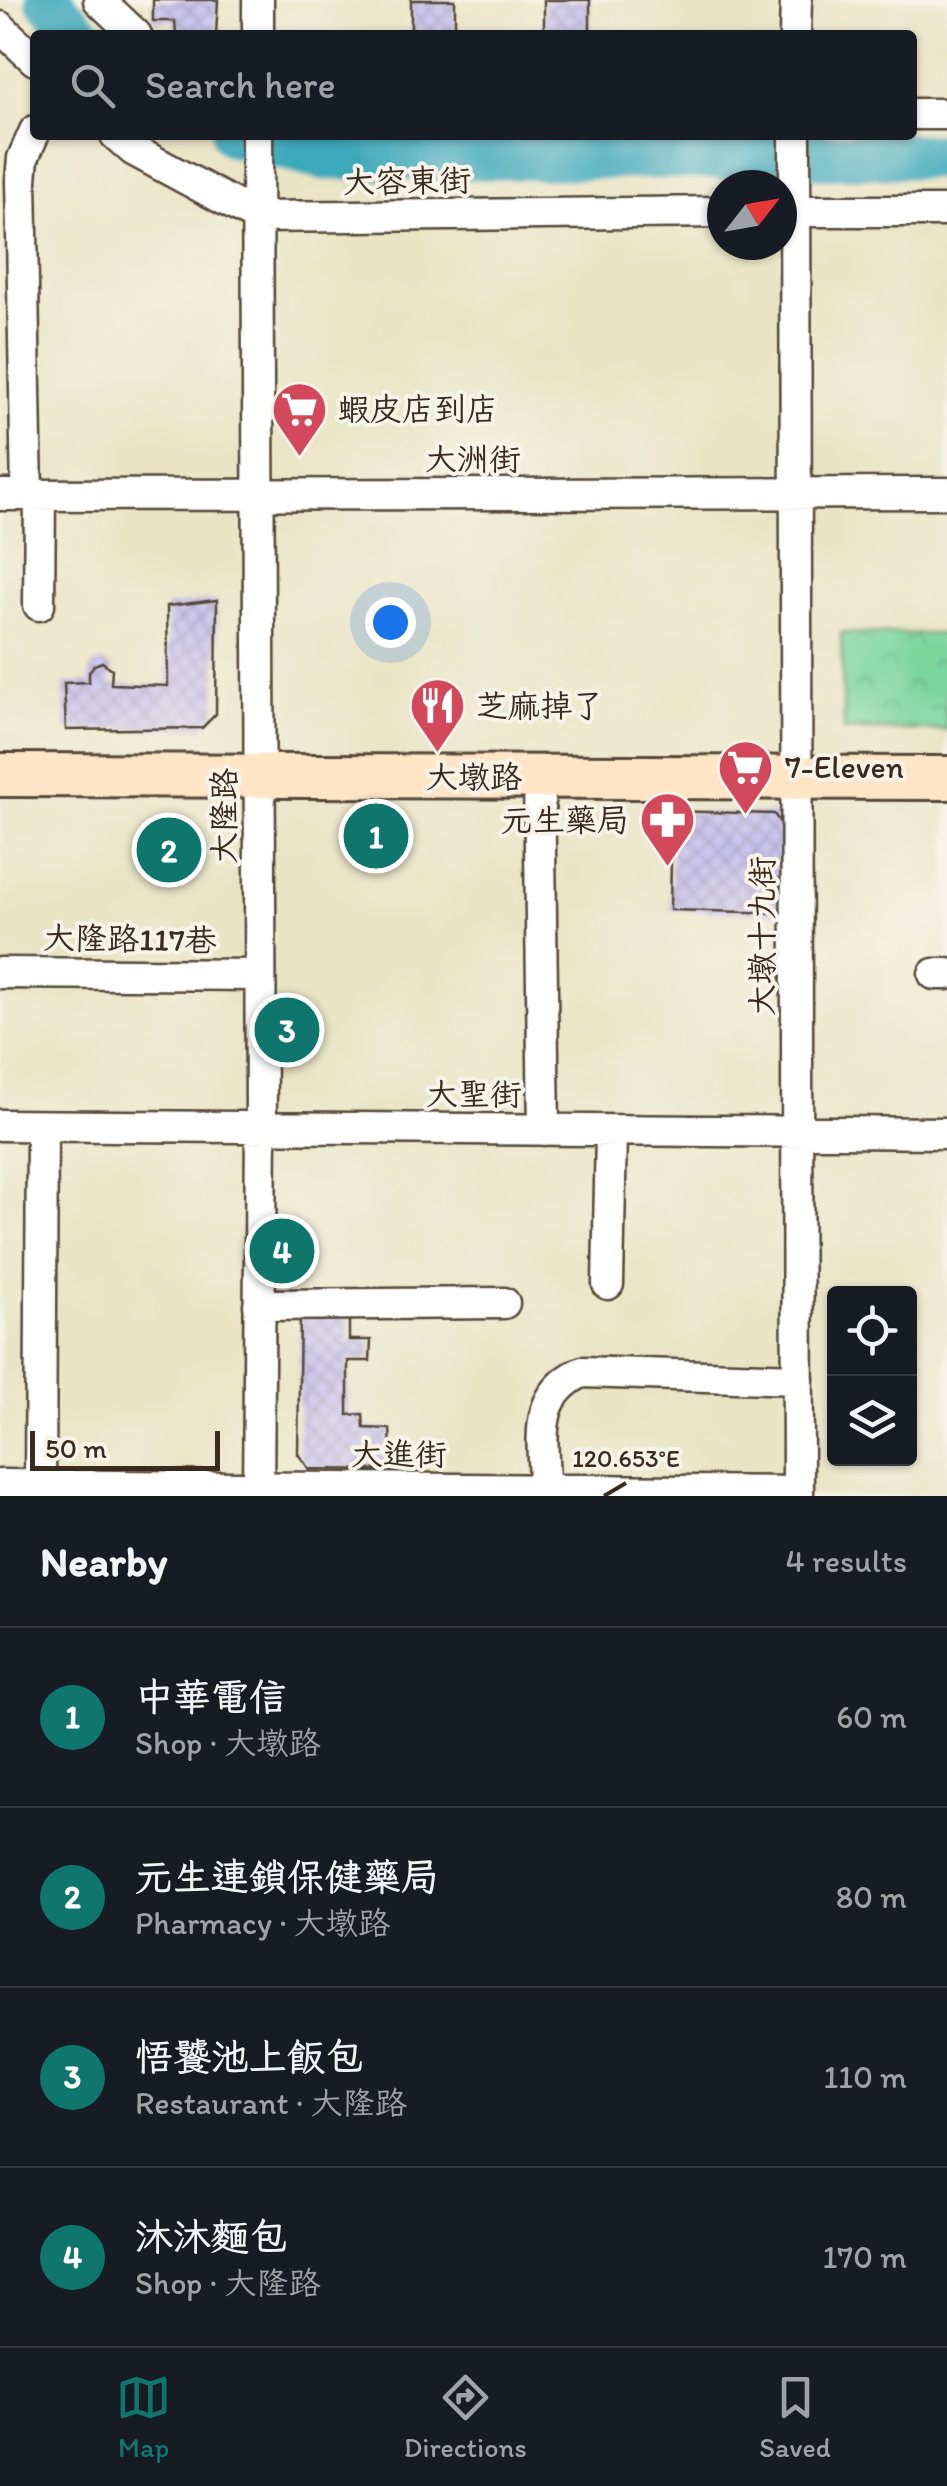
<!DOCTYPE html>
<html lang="en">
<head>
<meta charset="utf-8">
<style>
	:root { --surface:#171b24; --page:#20242c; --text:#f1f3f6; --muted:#9ea1a6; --line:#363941; --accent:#0f766e }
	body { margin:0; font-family:Itim,"LXGW WenKai TC",sans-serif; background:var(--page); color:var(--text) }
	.controls { position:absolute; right:30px; bottom:30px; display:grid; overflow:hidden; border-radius:10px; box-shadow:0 2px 8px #0004 }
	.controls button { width:90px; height:90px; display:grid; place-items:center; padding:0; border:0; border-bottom:2px solid var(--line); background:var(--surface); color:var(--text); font:50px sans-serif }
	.compass { position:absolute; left:707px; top:170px; width:90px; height:90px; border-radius:50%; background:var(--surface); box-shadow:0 2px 8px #0004; rotate:59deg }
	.scale { position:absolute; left:30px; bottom:25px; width:190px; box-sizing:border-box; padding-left:10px; border:5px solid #3b2a1e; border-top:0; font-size:28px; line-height:35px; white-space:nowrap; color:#3b2a1e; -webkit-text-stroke:8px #f7f3e8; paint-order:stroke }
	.you { position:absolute; left:390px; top:622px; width:35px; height:35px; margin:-25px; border:8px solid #fff; border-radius:50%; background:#1a73e8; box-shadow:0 0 0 15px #1a73e833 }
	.badge { display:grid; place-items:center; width:65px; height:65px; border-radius:50%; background:var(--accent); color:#fff; font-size:32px; font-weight:700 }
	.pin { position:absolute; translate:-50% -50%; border:5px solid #fff; box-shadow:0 2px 10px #0006 }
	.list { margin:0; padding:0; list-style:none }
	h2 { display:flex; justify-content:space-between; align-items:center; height:130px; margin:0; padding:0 40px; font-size:42px }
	h2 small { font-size:32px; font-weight:400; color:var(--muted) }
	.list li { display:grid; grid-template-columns:65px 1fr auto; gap:30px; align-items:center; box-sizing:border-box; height:180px; padding:0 40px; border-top:2px solid var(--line) }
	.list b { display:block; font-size:38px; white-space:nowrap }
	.list p { margin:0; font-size:32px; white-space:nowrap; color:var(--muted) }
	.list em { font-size:32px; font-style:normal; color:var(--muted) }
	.icon { flex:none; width:55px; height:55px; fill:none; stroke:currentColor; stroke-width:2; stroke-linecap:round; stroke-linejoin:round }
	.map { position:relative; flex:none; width:947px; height:1496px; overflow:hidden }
	.search { position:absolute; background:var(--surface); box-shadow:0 2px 8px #0004; left:30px; right:30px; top:30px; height:110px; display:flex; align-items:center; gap:25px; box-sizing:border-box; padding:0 35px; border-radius:10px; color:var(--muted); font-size:38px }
	.sheet { height:850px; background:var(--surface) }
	nav { display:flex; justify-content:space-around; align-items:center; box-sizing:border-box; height:140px; border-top:2px solid var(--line); background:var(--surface); font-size:28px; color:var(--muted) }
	nav a { display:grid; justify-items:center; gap:5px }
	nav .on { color:var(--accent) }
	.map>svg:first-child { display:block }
	.park { fill:url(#park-crowns); stroke:#5c805d; stroke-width:2.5 }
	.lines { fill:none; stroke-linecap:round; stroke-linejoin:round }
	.river { stroke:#3ca9bc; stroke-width:45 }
	.building { fill:url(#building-cross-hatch) }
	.street-casing { stroke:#554637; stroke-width:35 }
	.secondary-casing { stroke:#554637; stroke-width:48 }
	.street { stroke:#fff; stroke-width:30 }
	.secondary { stroke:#fde5c5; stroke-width:42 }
	.ticks { fill:none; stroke:#3b2a1e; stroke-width:4 }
	.labels { text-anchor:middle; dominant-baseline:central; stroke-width:8; stroke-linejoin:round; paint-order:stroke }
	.street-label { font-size:32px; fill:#3b2a1e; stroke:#f7f3e8 }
	.poi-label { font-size:32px; fill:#3b2a1e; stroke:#f7f3e8; text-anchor:start }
	.ticks-label { font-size:25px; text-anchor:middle; fill:#3b2a1e; stroke:#f7f3e8; stroke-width:8; stroke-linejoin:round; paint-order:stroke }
</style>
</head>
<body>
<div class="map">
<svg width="947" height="1496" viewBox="0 0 947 1496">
	<defs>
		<pattern id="park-crowns" width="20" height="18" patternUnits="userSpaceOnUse" patternTransform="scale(2.5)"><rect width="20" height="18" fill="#7cd69c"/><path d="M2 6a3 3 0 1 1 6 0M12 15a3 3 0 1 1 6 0" fill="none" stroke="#6cb886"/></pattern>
		<pattern id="building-cross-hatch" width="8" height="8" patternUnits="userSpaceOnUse" patternTransform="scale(2.5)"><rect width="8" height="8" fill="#c0baed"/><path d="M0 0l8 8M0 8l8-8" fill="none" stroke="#9d97bf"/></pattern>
	</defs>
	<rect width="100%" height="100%" fill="#f7f3e8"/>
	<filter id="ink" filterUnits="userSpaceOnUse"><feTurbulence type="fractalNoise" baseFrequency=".01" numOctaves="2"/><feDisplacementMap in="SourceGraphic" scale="20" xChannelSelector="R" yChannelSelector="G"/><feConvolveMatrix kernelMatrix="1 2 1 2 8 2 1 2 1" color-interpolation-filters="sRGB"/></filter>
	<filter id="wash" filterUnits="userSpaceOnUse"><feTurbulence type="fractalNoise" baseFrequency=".0048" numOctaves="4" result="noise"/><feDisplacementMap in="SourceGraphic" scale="40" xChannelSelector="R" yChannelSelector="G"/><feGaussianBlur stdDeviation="2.25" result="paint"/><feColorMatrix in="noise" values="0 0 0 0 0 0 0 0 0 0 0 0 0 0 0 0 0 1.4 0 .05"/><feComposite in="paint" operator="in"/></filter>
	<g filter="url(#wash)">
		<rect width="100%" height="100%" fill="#eae4c5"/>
		<!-- park -->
		<path class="park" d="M841,633l105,1 1,96h-103z"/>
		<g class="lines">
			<!-- river -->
			<path class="river" d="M48,0l33,35
				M234,135l90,23 623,-2"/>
		</g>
		<g id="blocks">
			<!-- building -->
			<path class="building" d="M153,0h65l-2,35h-40l-1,-14h-22z
				M411,0h44v35h-44z
				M544,0h46v35h-46z
				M217,600l-1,114 -14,14 -136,2 -2,-47 25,-1v-10l5,-7 8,-3 10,7 -1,15 57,2 -1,-80z
				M672,811l102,3 13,18 2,81 -119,-3z
				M300,1312l49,1v27h22l-1,21h-22v54l15,-1 1,14 26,1 2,41 -83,-1 -11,-15z"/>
		</g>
	</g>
	<g filter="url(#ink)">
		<use href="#blocks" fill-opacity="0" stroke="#554637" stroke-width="2.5"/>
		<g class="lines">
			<defs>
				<path id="street" d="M99,0l37,35
					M0,27l35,33
					M258,35v-35
					M795,35l1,-35
					M912,114h35
					M116,135l17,15 124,67 465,-5
					M257,135l4,992 -3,369
					M795,135l3,1361
					M782,211h165
					M0,495l947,-2
					M27,495l-6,-315 2,-22 12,-27
					M39,605l1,-110
					M539,778l5,352
					M0,973l260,2
					M934,974h13
					M0,1125l947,8
					M608,1284l3,-153
					M259,1305l245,-2
					M0,1485l798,7
					M40,1486l2,-360
					M544,1490c0,-49 -13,-94 38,-118l216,7"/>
				<path id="secondary" d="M0,775l947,3"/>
			</defs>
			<!-- street casing -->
			<use href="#street" class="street-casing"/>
			<!-- secondary casing -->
			<use href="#secondary" class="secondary-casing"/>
			<!-- street -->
			<use href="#street" class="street"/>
			<!-- secondary -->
			<use href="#secondary" class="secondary"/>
		</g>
	</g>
	<!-- ticks -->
	<path class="ticks" d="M604,1496l22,-13"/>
	<!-- icons -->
	<defs>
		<symbol id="supermarket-pin" viewBox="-11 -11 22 30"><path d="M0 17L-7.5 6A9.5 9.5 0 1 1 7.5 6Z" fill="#d1495b" stroke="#f7f3e8"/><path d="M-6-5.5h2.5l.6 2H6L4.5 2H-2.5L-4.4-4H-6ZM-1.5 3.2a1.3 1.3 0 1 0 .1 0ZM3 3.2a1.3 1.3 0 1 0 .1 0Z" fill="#fff"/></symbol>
		<symbol id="restaurant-pin" viewBox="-11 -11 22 30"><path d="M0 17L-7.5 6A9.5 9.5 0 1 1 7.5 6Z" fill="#d1495b" stroke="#f7f3e8"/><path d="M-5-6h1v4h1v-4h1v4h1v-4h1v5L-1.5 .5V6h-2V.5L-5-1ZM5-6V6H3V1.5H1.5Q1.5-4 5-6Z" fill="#fff"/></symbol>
		<symbol id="pharmacy-pin" viewBox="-11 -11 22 30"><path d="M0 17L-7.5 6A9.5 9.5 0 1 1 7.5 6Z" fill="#d1495b" stroke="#f7f3e8"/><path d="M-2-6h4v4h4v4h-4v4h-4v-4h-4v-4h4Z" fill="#fff"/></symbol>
	</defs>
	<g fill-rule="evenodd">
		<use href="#supermarket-pin" x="268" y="378" width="63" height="86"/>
		<use href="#restaurant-pin" x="406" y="674" width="63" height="86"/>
		<use href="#supermarket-pin" x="714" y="736" width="63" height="86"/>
		<use href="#pharmacy-pin" x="636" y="788" width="63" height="86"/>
	</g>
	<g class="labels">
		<!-- street labels -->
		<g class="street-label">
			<text transform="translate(407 181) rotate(-1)">大容東街</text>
			<text x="473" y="459">大洲街</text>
			<text x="474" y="777">大墩路</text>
			<text transform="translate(224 816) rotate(-90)">大隆路</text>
			<text transform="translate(762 936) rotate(-90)">大墩十九街</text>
			<text transform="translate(130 939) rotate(1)">大隆路117巷</text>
			<text x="474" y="1094">大聖街</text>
			<text x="399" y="1454">大進街</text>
		</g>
		<!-- poi labels -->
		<g class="poi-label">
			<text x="338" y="409">蝦皮店到店</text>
			<text x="476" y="706">芝麻掉了</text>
			<text x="785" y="767">7-Eleven</text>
			<text x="629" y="820" text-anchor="end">元生藥局</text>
		</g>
	</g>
	<g class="ticks-label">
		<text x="626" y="1467">120.653°E</text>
	</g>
</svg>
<div class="controls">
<button><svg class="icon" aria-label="locate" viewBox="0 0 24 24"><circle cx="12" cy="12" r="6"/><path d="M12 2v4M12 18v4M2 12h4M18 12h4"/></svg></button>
<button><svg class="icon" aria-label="layers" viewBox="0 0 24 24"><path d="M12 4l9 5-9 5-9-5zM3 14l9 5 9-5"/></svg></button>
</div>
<svg class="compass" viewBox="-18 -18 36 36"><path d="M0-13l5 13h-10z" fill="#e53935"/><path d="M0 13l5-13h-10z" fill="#9ea1a6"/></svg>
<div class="scale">50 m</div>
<div class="you"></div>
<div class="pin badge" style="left:376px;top:836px">1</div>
<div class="pin badge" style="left:169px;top:850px">2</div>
<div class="pin badge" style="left:287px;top:1030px">3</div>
<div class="pin badge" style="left:282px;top:1251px">4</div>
<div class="search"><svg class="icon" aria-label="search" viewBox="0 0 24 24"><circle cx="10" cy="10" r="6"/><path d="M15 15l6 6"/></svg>Search here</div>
</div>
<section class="sheet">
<h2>Nearby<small>4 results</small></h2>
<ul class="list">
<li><span class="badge">1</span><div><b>中華電信</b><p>Shop · 大墩路</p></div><em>60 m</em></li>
<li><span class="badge">2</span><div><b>元生連鎖保健藥局</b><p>Pharmacy · 大墩路</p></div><em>80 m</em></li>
<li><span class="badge">3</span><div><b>悟饕池上飯包</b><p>Restaurant · 大隆路</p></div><em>110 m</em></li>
<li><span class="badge">4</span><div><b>沐沐麵包</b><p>Shop · 大隆路</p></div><em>170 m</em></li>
</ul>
</section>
<nav>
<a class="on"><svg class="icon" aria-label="map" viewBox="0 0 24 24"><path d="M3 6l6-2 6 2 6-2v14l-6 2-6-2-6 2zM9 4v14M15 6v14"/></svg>Map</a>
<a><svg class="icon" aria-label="directions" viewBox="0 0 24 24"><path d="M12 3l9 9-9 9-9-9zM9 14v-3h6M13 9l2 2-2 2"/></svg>Directions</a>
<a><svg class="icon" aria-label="saved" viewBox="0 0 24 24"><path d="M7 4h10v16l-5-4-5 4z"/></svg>Saved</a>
</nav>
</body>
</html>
